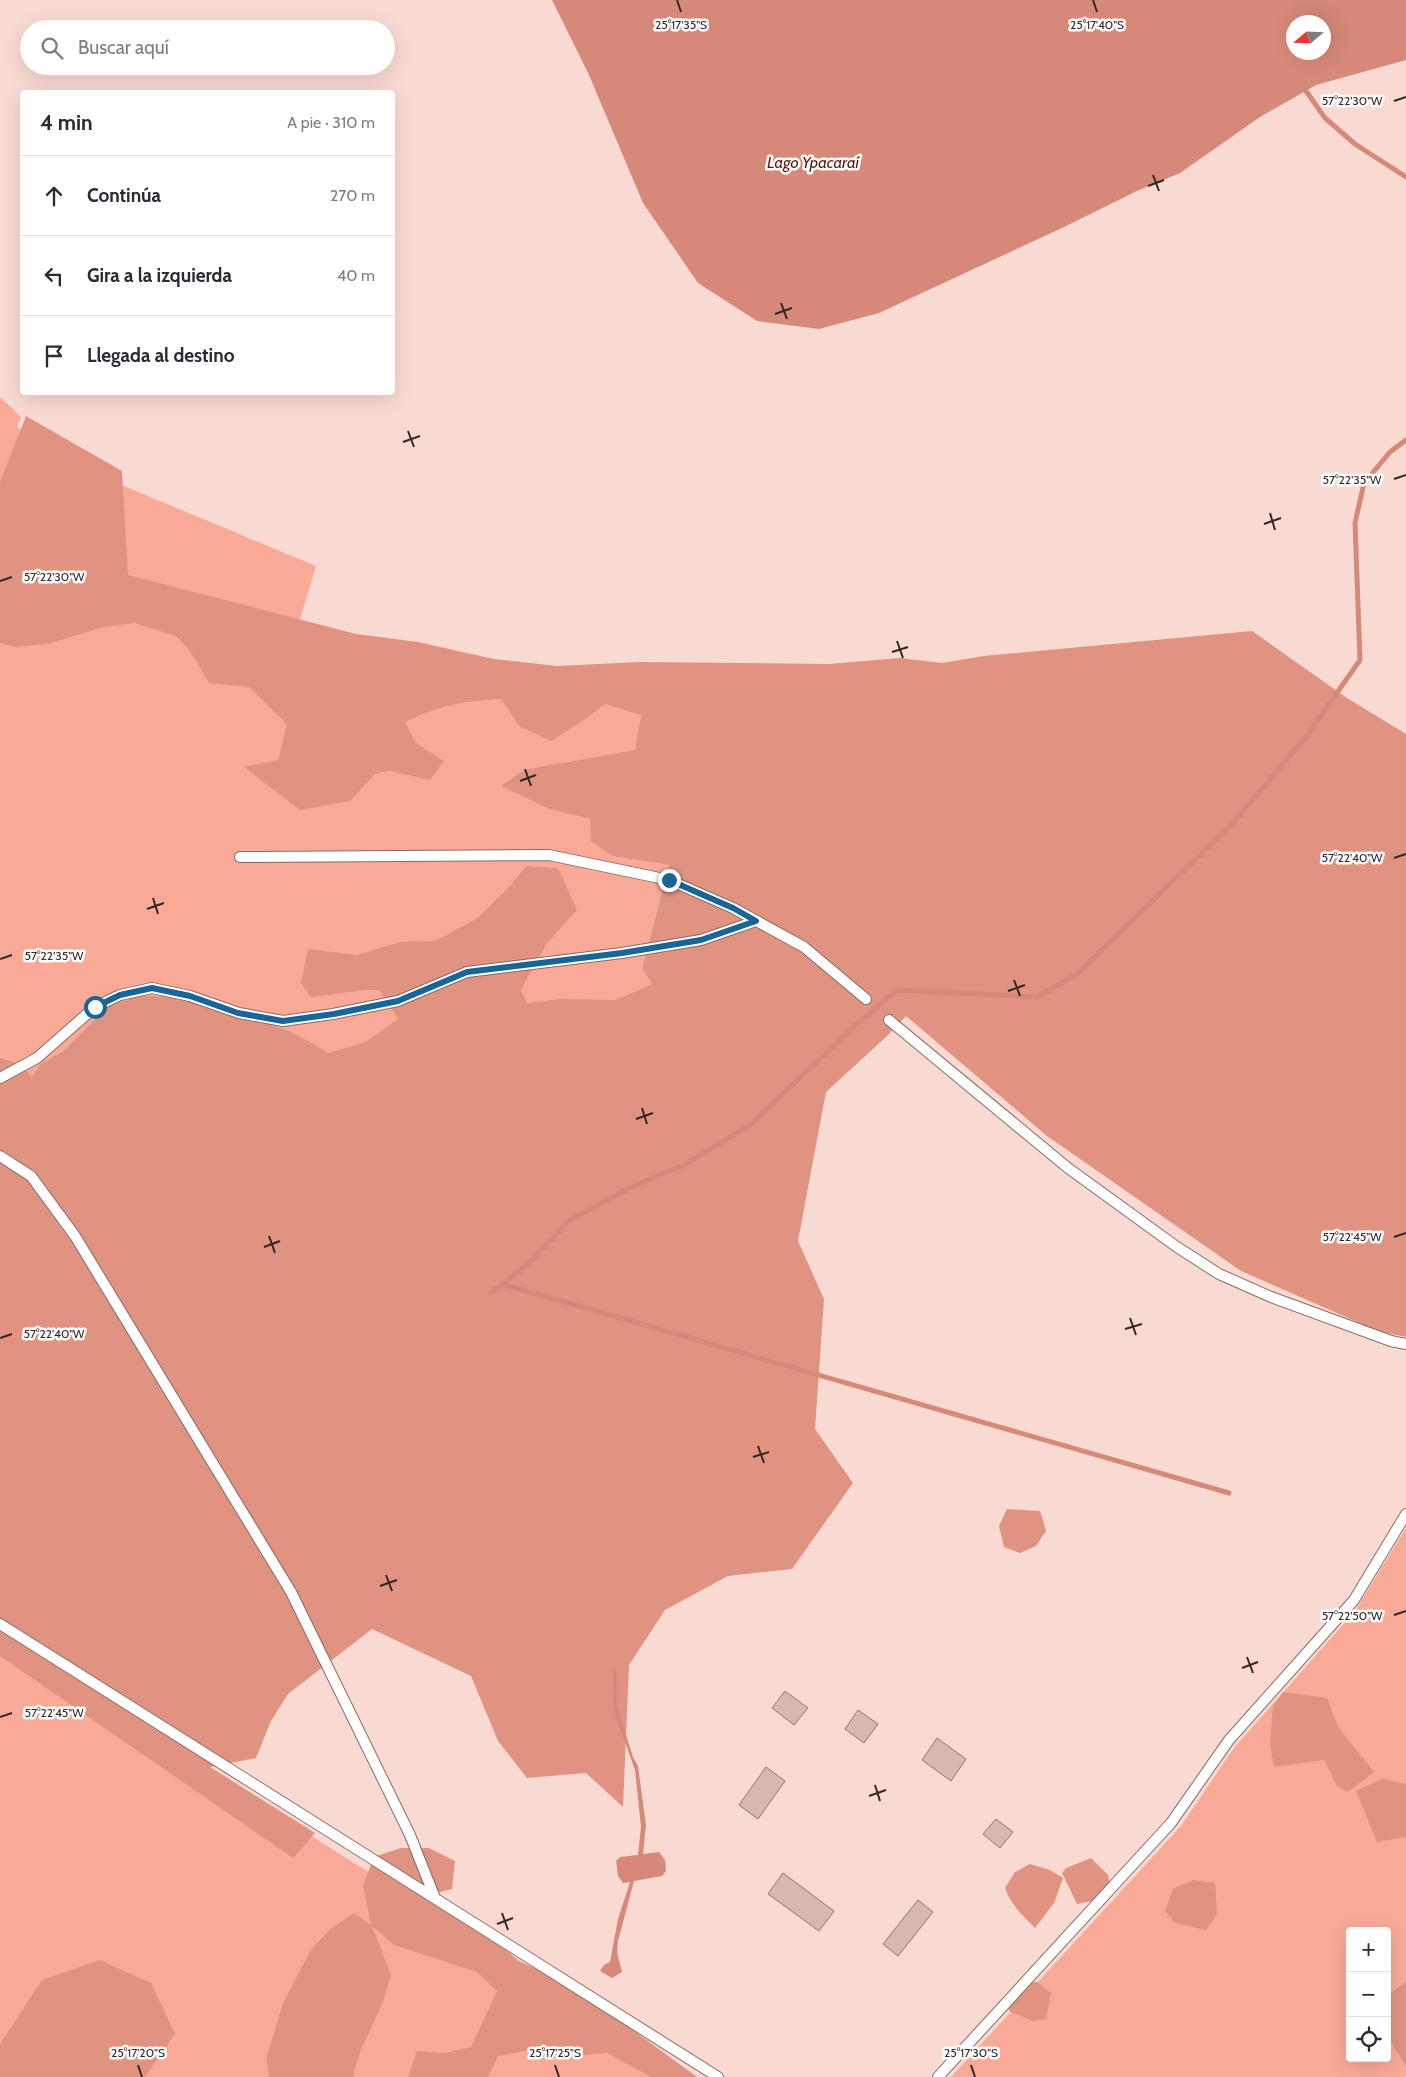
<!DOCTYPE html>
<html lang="es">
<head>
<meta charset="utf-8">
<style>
	:root { --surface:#fff; --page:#f2f2f3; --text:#2b2b33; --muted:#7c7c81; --line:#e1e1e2 }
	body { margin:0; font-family:Cabin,sans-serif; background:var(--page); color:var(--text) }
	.controls { position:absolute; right:15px; bottom:15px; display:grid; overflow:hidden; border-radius:5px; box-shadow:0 5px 20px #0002 }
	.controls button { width:45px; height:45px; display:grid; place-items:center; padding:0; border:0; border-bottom:1px solid var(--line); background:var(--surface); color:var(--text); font:25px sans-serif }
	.compass { position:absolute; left:1286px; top:15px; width:45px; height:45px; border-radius:50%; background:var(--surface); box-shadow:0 5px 20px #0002; rotate:251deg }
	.stop { position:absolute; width:15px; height:15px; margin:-11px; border:4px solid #196598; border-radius:50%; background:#fff }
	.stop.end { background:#196598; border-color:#fff; box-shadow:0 1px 5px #0008 }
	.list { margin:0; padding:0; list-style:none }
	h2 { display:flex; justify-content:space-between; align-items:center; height:65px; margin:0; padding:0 20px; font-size:21px }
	h2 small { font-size:16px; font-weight:400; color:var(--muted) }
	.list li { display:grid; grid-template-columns:32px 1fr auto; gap:15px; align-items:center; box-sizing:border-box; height:80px; padding:0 20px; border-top:1px solid var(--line) }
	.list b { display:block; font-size:19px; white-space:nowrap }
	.list em { font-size:16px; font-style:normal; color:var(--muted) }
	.icon { flex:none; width:28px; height:28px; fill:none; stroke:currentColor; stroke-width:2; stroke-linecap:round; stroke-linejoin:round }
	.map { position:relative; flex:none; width:1406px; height:2077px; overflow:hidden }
	.search { position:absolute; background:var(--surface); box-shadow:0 5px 20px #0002; left:20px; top:20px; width:375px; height:55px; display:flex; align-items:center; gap:12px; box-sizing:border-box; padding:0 18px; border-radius:28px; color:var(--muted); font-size:19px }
	.panel { position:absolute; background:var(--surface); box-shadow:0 5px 20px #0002; left:20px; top:90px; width:375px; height:305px; border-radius:5px }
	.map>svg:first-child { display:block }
	.green { fill:#f8aa97; fill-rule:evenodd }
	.forest { fill:#e09381 }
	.water { fill:#d68978; fill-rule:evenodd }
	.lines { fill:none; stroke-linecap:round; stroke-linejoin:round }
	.stream { stroke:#d68978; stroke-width:5 }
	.building { fill:#d5b8b1; stroke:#917670 }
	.lane-casing { stroke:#866b65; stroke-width:12 }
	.lane { stroke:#fff; stroke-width:10 }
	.route { stroke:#196598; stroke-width:6 }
	.ticks { fill:none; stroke:#332825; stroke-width:2 }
	.labels { text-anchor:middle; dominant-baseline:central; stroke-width:5; stroke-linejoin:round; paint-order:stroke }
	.water-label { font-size:16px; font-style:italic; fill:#591507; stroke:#fff }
	.ticks-label { font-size:12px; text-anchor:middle; fill:#332825; stroke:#fff; stroke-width:5; stroke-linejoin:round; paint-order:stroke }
</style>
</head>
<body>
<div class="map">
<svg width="1406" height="2077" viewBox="0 0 1406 2077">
	<rect width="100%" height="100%" fill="#f9dad3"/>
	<!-- green -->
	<path class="green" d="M0,397l21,20 -4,10 78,47 221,92 -43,144 15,14 -10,36 -24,14 46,35 75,-35 14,-3 38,8 -15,-35 -11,-21c37,-17 59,-21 100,-24l18,27 86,-22 36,10 -5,36 -87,59 41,10 22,37 57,9 -27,102 10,17 -37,16 -92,5 -7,-14 8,-123 -19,23 -28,27 -42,23 -69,49h13l19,29 -33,23 -40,13 -219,-47 -43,43 -23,13 -8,13 -32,-10z
		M1406,1528v549h-455l230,-251 53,-78 121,-137zM1350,1931h37v127h-37z
		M0,1640l427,269 256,168h-683z"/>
	<!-- forest -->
	<path class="forest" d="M26,416l96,55 6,104 228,59 62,8 76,17 63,7 83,-4 189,2 71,-6 42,5 42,-7 268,-25 95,67 59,36v603l-28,-6 -137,-60 -194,-135 -141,-120 -20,21 -60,55 -28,149 26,58 -9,130 38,54 -61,86 -64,7 -63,34 -36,55 -6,142 -37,-34 -59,5 -29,-37 -27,-65 -99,-47 -84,65 -17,27 -15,37 -46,9 105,66 -22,25 -293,-202v-598l20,6 12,13 8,-13 23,-13 43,-43 30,-12h41l113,35 39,22 36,-11 33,-23 -19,-29h-13l-55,7 -10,-14 7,-34 49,6 43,-13 35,-1 42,-23 28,-27 21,-25 32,2 19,42 -30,33 -26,47 6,13 34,-4 54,1 37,-16 -10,-16 27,-103 -57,-9 -21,-15 -1,-22 -41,-10 -48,-23 23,-16 111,-20 6,-35 -36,-11 -18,14 -36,23 -32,-15 -18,-27c-39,3 -60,6 -96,23l11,21 28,18 -14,19 -41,-9 -14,3 -25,27 -50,9 -56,-43 34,-7 9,-36 -38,-37 -40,-4 -19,-32 -14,-15 -42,-13 -30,4 -57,17 -32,3 -15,-4v-161z
		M1007,1509l33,2 7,23 -1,-3 -10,15 -16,7 -16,-6 -5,-21z
		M1283,1692l44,6 11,29 36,45 -26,20 -11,-6 -13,-26 -50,7 -4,-23 3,-38z
		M1382,1779l24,5v53l-29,5 -21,-51z
		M401,1848h28l26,13 -3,28 -26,6 26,10 67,56 52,24 126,92h-46l-44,-24 -53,5 -29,-7 -27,5 -10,21h-80l9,-26 28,2 26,-6 26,-56 -20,-19 -83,-27 -22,-19 19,49 -8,27 -23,50 -7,25h-84l-3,-18 17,-56 27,-52 20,-22 24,-16 17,12 -8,-40 11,-28z
		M1091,1858l17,17 2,10 6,5 -9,8 -30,6 -15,-31 4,-5z
		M1030,1864l20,6 13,8 -9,25 -19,25c-12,-12 -25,-24 -30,-40l10,-16z
		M1193,1880l22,3 2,31 -11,16 -31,-7 -10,-12 8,-22z
		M100,1960l51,23 24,51 -30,43h-145v-33l42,-64z
		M1037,1982l14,11 -5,26 -14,2 -23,-10 2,-22 14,-6z
		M1406,1982v84l-14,-22 -5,-12v-12l3,-5 -2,-20z"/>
	<!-- water -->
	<path class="water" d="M552,0h854v60l-90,25 -56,32 -80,56 -43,18 -75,37 -183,85 -60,16 -62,-8 -59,-38 -55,-80 -54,-128zM1294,22h30v30h-30z
		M613,1668l3,1 1,37 16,51 5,9 8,59 -3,29 16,-2 6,8 1,11 -4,5 -28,5 -16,60 -1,11 5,20 -10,6 -12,-7 4,-6 6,-3 8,-43 12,-37 -7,1 -5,-7 -2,-15 4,-4 18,-2 3,-28 -6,-57 -21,-59z"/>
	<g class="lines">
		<!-- stream -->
		<path class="stream" d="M1306,91l19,27 30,26 51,33
			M502,1284l727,209
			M491,1293l36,-28 43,-45 59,-32 55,-23 66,-40 108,-102 39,-33 140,7 40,-23 156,-151 73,-86 54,-77 -5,-137 9,-40 26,-31 16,-12"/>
	</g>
	<!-- building -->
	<path class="building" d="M785,1691l23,17 -14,17 -22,-17z
		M858,1710l20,14 -14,19 -19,-14z
		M937,1738l29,21 -15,22 -29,-21z
		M766,1767l19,14 -27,38 -19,-14z
		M996,1819l17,13 -13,16 -17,-14z
		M783,1873l51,38 -15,20 -51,-37z
		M918,1900l15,12 -35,44 -15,-12z"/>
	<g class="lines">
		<defs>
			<path id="lane" d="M240,857l309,-2 120,25 64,28 71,39 62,52
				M889,1020l179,148 109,79 42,27 52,23 120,44 15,3
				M0,1078l37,-20 58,-51 25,-12 32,-7 38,8 49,17 44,8 50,-7 65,-13 69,-29 155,-19 79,-13 55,-19
				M0,1156l31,20 44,60 216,356 119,243 25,63
				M0,1624l718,453
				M938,2077l233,-254 58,-83 125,-140 52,-86"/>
		</defs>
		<!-- lane casing -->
		<use href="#lane" class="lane-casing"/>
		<!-- lane -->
		<use href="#lane" class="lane"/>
	</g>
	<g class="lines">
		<!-- route -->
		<path class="route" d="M95,1007l25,-12 32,-7 38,8 48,17 45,8 51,-7 64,-13 69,-29 155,-19 79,-13 55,-19 -23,-13 -64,-28"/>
	</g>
	<!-- ticks -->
	<path class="ticks" d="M677,0l4,12M1093,0l4,12M1394,101l12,-4M1153,175l6,16M1148,186l16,-6M781,303l6,16M775,314l17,-6M408,431l6,16M403,442l17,-6M1394,479l12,-4M1270,513l5,17M1264,524l17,-6M0,581l12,-4M897,641l6,17M892,652l16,-5M525,769l6,17M520,781l16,-6M1394,858l12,-4M153,898l5,16M147,909l17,-6M0,959l12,-4M1014,980l6,16M1008,991l17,-6M642,1108l5,16M636,1119l17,-6M269,1236l6,17M1394,1237l12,-4M264,1247l16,-6M1130,1318l6,17M1125,1329l17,-5M0,1338l12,-4M758,1446l6,17M753,1457l16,-5M386,1575l6,16M380,1586l17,-6M1394,1615l12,-4M1247,1657l6,16M1242,1668l16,-6M0,1717l12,-4M875,1785l5,16M869,1796l17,-6M502,1913l6,17M497,1924l16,-6M138,2065l4,12M555,2065l4,12M971,2065l4,12"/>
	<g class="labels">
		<!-- water labels -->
		<g class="water-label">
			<text x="813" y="162">Lago Ypacaraí</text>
		</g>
	</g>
	<g class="ticks-label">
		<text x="681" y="29">25°17'35"S</text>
		<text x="1097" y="29">25°17'40"S</text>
		<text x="1352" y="105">57°22'30"W</text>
		<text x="1352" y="484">57°22'35"W</text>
		<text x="54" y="581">57°22'30"W</text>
		<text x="1352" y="862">57°22'40"W</text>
		<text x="54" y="960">57°22'35"W</text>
		<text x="1352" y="1241">57°22'45"W</text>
		<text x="54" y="1338">57°22'40"W</text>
		<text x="1352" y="1620">57°22'50"W</text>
		<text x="54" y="1717">57°22'45"W</text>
		<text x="138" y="2057">25°17'20"S</text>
		<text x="555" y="2057">25°17'25"S</text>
		<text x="971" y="2057">25°17'30"S</text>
	</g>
</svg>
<div class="controls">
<button>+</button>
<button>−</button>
<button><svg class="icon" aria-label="locate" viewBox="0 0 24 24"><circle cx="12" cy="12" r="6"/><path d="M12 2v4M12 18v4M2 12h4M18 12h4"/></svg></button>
</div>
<svg class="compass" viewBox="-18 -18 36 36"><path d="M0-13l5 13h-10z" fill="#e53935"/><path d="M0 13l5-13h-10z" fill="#7c7c81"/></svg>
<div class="stop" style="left:95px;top:1007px"></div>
<div class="stop end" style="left:669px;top:880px"></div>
<div class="search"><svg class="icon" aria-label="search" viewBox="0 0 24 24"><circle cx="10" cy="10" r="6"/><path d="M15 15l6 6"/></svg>Buscar aquí</div>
<section class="panel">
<h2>4 min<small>A pie · 310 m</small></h2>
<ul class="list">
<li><svg class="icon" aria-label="ahead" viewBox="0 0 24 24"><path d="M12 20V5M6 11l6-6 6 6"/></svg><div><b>Continúa</b></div><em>270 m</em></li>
<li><svg class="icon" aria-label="left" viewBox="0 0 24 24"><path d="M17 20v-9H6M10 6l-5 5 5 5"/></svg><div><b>Gira a la izquierda</b></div><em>40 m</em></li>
<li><svg class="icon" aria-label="arrive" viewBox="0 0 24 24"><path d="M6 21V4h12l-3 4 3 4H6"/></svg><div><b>Llegada al destino</b></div></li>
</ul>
</section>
</div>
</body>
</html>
